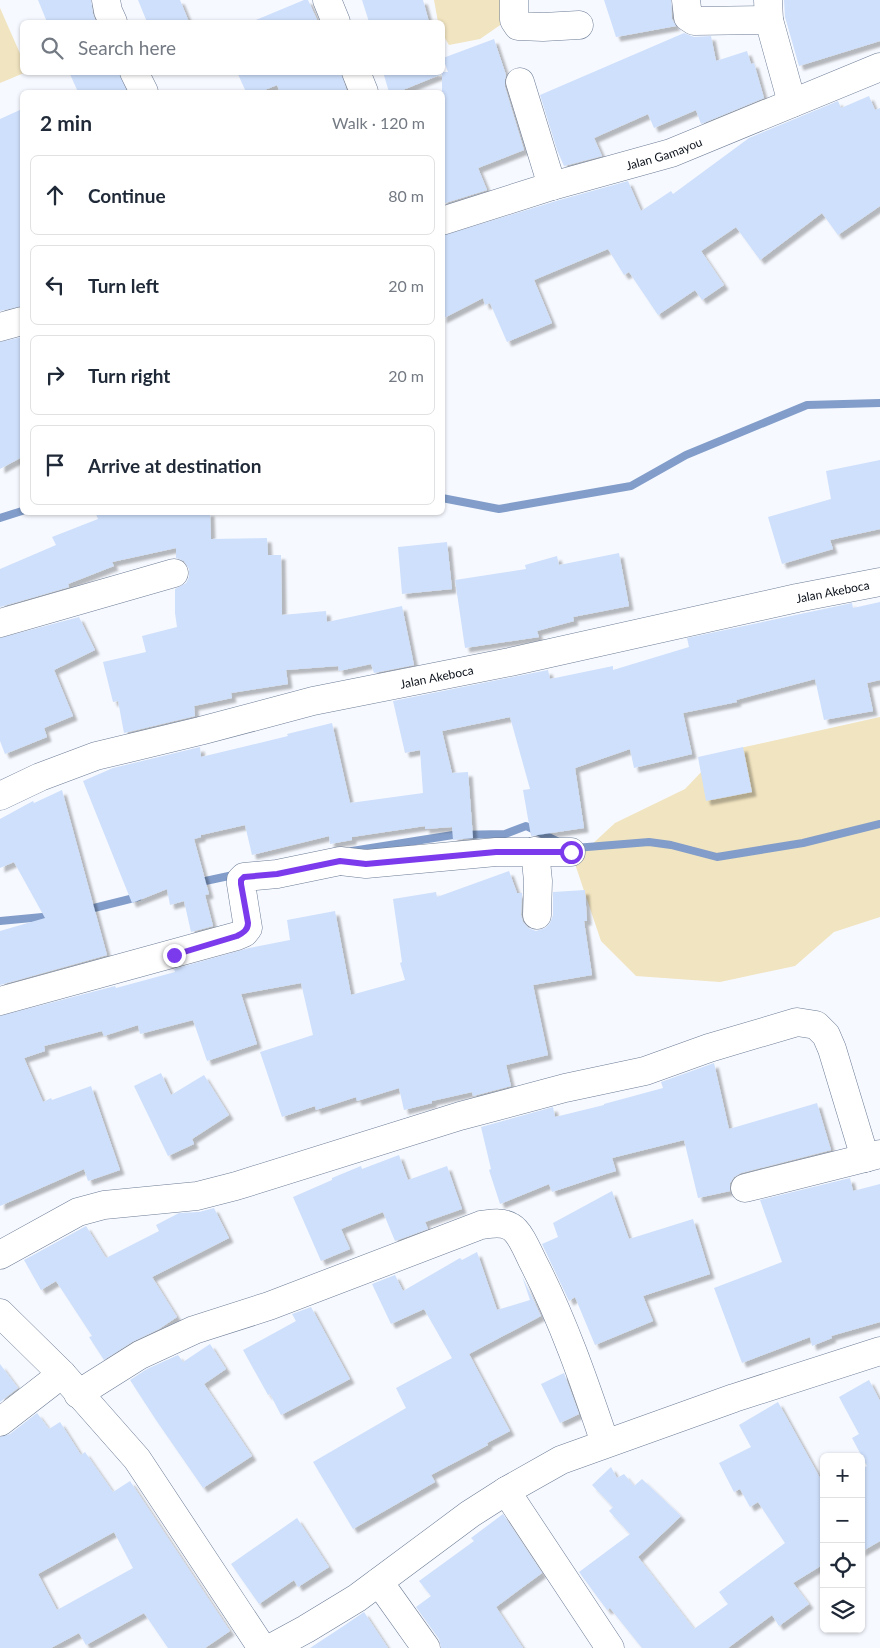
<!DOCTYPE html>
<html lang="en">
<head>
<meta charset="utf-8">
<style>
	:root { --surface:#fff; --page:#f6f6f7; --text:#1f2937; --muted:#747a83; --line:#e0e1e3 }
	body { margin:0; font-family:Lato,sans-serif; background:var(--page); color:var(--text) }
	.controls { position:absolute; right:15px; bottom:15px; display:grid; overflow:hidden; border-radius:8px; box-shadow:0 1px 4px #0004 }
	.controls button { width:45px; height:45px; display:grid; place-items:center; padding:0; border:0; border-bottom:1px solid var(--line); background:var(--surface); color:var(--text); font:25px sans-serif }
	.stop { position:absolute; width:15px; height:15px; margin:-11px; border:4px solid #7c3aed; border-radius:50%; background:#fff }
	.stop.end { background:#7c3aed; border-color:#fff; box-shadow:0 1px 5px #0008 }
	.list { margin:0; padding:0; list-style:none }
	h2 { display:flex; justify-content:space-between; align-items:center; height:65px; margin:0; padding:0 20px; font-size:21px }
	h2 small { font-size:16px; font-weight:400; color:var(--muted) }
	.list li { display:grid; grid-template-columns:32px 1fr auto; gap:15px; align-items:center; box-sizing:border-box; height:80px; margin:0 10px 10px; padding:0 10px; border:1px solid var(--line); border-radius:8px }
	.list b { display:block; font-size:19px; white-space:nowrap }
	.list em { font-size:16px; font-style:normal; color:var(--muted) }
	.icon { flex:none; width:28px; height:28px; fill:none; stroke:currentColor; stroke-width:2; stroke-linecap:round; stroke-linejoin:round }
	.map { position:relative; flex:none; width:880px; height:1648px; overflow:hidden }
	.search { position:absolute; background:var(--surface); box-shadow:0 1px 4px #0004; left:20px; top:20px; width:425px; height:55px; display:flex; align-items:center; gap:12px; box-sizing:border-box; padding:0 18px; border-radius:8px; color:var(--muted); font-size:19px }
	.panel { position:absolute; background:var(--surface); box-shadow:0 1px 4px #0004; left:20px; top:90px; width:425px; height:425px; border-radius:8px }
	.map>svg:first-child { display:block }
	.green { fill:#f1e4c0 }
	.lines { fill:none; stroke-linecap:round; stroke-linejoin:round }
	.stream { stroke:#829dc9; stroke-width:8 }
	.building { fill:#cfe0fc; fill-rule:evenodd; filter:url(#shadow) }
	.minor-casing { stroke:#6d7c95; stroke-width:29 }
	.minor { stroke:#fff; stroke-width:28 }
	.route { stroke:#7c3aed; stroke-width:6 }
	.labels { text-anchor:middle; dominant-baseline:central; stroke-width:4; stroke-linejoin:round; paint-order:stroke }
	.street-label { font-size:12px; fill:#0b111a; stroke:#fff }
</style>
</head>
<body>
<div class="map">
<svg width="880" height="1648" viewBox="0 0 880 1648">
	<defs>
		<filter id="shadow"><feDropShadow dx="4.5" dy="4.5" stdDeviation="1" flood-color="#0004"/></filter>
	</defs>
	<rect width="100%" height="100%" fill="#f6f9ff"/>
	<!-- green -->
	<path class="green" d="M434,0h87l1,10 -42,29 -31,6 -6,-10 -1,-13h-4z
		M0,8l22,50v14l2,1 -24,10z
		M880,717v200l-46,15 -39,34 -75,16 -84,-6 -35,-35 -27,-80 41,-38 70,-34 21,-22 21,-16z"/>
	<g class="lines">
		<!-- stream -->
		<path class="stream" d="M442,498l57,11 132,-23 55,-31 121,-50 73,-2
			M0,518l22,-7
			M575,848l74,-6 22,3 46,12 86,-14 77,-19
			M352,851l101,-16 52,-1 21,-8 31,15
			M196,883l42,-9
			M86,910l52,-13
			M0,921l53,-5"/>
	</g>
	<!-- building -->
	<path class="building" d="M38,0h53l2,14 3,8h-49z
		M138,0h42l9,22h-42z
		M304,0h4l10,22h-67z
		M362,0h61l6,22h-60z
		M604,0h67l1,19 4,7 -60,11z
		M784,0h96v41l-81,25 -14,-49z
		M684,33l10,4 17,-1 5,25 31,-10 4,13 3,-1 10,35 -63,26 -5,-14 -42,18 -6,-14 -54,24 8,18 -38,10 -7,-16 -17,-55z
		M494,39l12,36 -1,4v8l19,63 -46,18 9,22 -45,14v-130l-44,18h-9l-6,-20h65l-5,-14z
		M69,72h50l8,20h-49z
		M237,72h104l6,20h-67l-3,-7 -17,7h-14z
		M869,96l6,14 5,-2v98l-42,29 -16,-22 -62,47 -24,-33 -35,24 23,34 -22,15 -7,-10 -37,25 -29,-43 -5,3 -16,-26 -74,31 18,43 -45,19 -17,-39 -5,2 -2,-7 -41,21v-83l114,-35 72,-20 13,30 30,-20 2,3 76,-56 89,-37 3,7z
		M22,109v197l-22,5v-192z
		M22,337v120l-22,12v-127z
		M880,460v69l-50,11 3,9 -51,15 -14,-47 63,-18 -5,-28z
		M95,512h115l1,27 56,-1 1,17h13l1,60 44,-4 1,11 75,-16 12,59 -40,8 -3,-9 -32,7 -1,-5 -52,4 2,14 -57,9 1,5 -38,8 1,10 -71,17 -6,-32 -5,1 -10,-40 43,-10 -4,-16 35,-9 -2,-14v-24l11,-6 3,-6v-8l-5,-8 -8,-3v-10l-64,14 2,4 -46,18 1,3 -69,20v-38l56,-24 -4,-8 46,-18z
		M447,542l5,47 -50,5 -4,-47z
		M619,553l10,53 -56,11 1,4 -37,10 2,6 -74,11 -10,-68 71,-11 -1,-4 32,-9 2,9z
		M880,602v78l-13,3 6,28 -49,9 -9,-41 -79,21 1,2 -54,11 9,41 -58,14 -4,-19 -55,19 9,60 -53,8 -8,-46 7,-1 -20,-72 -68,14 10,42 16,-1 5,66 -20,2 -1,-13 -27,2v-3l-73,11v3l-22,4 -1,-8 -77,19 -7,-30 -44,10v2l-7,2 15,55 -4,1 8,31 -22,6 -7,-31 -14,4 -3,-16 -35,14 -49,-122 30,-13 87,-21 1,10 87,-21 -1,-2 45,-11 18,80 73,-10 -3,-43 -15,3 -12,-52 155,-31 2,9 63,-13v4l76,-23 -2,-9 165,-35 1,5z
		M79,617l16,33 -41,20 19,46 -29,12 3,9 -42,17 -5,-13v-103z
		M743,747l9,45 -46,9 -8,-44z
		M62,790l45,165 -107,30v-54l45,-13 -31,-56 -14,6v-49l33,-18 1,2z
		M509,871l8,22h5l-1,22 2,7 5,6 8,3 9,-3 5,-5 3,-8v-23l32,-2 2,31h-3l8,54 -59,10 15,70 -42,10 5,21 -38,10 -1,-4 -40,9v2l-28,7 -5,-22 -42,13 -1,-4 -40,13 -1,-4 -33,11 -22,-65 53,-17 -12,-52 -60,11 16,50 -50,17 -14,-41 -53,14 -2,-9 -34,11 -2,-5 -58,15 1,5 -21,7 19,44 8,-4 1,2 39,-14 29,84 -32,11 -4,-12 -84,37v-190l115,-30 1,2 59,-16 -1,-3 75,-21 41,-8 -3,-20 48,-9 16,84 54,-15 -5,-17 2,-1 -9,-63 43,-7 1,5z
		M714,1063l15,66 88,-26 14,47 -90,23 -7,4 -4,6v8l-32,7 -14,-58 -72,18 4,13 -10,3 -54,18 -3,-8 -49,20 -11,-34 2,-1 -10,-42 72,-20 2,10 49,-12v-1l59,-16 -2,-6z
		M161,1073l10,22 33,-20 25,40 -37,24 2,5 -26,12 -34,-70z
		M399,1155l9,25 39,-14 15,43 -37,13 3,7 -33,12 -12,-29 -42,17 9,20 -29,12 -28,-64 39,-17v-2l29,-12 1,3z
		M850,1178l3,13 27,-7v138l-49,14 1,2 -20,8 -2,-9 -68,26 -28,-75 68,-26 -22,-62z
		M612,1191l17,48 64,-20 17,55 -67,22 10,25 -58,24 -20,-48 -6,4 -27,-57 16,-7 -5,-14z
		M214,1208l15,30 -77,39 25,40 -18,12 -27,13 -28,18 -15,-23 3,-1 -36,-55 -15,9 -17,-30 62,-34 20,32 53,-27 -3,-6 23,-12 20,-1z
		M477,1252l20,58 33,-10 -8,-24 19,40 -72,38 41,77 -23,12 1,2 -57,30 4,7 -82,47 -40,-67 93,-54 -10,-20 56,-30 -28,-49 -33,15 -19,-40 23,-9 8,16 57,-33 2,2z
		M311,1307l39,72 -69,36 -11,-21 -2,1 -25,-45 53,-29 -4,-7z
		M210,1344l16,25 -22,15 48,72 -49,32 -47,-68 -26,-40 17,-11 31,-14 5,7z
		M0,1364l18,24 -18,14z
		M564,1373l15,41 -19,9 -19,-39z
		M869,1380l11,21v140l-19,11v-83l6,-3 -15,-28 7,-4 -20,-37z
		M778,1402l46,83v79l-31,19 16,21 -30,22 -7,-11 -44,33h-86l-32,-40 -3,2 -28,-38 51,-38 -21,-23 4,-4 -21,-22 19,-18 6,11 7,-4 10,12 8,-7 39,37 -43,41 56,72 34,-25 -9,-12 66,-49 -27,-41 -8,5 -10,-18 -6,3 -15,-29 32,-16 -12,-22z
		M37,1413l12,16 11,-7 21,33 4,-3 28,40 17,-11 100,150 -25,17h-37l-24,-35 -58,32 -7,-12 -28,15h-51v-211l10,-3zM114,1532l19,36 -76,42 -19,-36z
		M503,1514l39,59 -46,34 27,41h-82l-2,-9 -23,-32 15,-11 -12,-15 55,-40 -3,-3z
		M297,1518l32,49 -31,20 -4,-7 -35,24 -28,-40z
		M364,1612l24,36h-78l32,-21z"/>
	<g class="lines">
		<defs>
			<g id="minor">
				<path d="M106,0l2,11 5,11"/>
				<path d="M327,0l9,22"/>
				<path d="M514,0v20l4,6 25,1 36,-2"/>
				<path d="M686,0l2,17 6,4 75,-1"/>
				<path d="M768,0l1,20 23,83"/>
				<path d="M134,72l10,20"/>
				<path d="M356,72l8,20"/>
				<path d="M520,82l32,104"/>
				<path id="s1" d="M442,221l110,-35 119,-33 209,-86"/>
				<path d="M0,327l22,-6"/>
				<path d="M0,623l174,-50"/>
				<path id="s2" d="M0,796l40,-19 56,-21 104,-25 113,-30 197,-39 287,-64 83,-16"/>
				<path d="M535,851l3,30 -1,34"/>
				<path d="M0,1001l237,-65 7,-3 4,-5 -7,-44v-4l3,-3 33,-3 63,-13 26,3 130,-12h75"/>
				<path d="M745,1188l120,-30"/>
				<path d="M0,1255l78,-43 26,-7 93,-9 39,-10 224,-70 105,-28 80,-17 64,-23 88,-26 19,3 10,10 6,14 33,109 15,-4"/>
				<path d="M0,1313l62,61 75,85 125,189"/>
				<path d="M78,1394l62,-39 54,-25 75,-24 212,-81c9,-1 21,-4 30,2 9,5 17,25 22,35 30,58 51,119 72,181"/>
				<path d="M0,1422l62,-48"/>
				<path d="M506,1491l104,157"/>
				<path d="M379,1582l47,66"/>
				<path d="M271,1648l35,-19 51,-31 113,-84 36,-23 55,-31 173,-62 146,-47"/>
			</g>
		</defs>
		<!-- minor casing -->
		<use href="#minor" class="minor-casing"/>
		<!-- minor -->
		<use href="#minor" class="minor"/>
	</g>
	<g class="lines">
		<!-- route -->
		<path class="route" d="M174,955l63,-19c6,-3 11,-6 11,-13l-7,-39v-4l3,-3 33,-3 63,-13 26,3 130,-12h75"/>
	</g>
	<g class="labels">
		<!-- street labels -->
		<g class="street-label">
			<text stroke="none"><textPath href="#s1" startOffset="232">Jalan Gamayou</textPath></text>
			<text stroke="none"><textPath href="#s2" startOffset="859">Jalan Akeboca</textPath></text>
			<text stroke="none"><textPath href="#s2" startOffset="454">Jalan Akeboca</textPath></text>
		</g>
	</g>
</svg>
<div class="controls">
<button>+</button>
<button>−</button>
<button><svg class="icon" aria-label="locate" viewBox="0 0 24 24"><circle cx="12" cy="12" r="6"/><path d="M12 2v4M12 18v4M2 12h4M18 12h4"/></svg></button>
<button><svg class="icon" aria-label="layers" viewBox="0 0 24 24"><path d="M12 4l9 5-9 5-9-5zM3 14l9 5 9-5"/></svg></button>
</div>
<div class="stop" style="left:571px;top:852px"></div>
<div class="stop end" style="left:174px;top:955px"></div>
<div class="search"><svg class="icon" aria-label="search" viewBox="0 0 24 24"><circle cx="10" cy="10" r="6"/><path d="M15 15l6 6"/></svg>Search here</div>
<section class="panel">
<h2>2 min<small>Walk · 120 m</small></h2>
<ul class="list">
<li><svg class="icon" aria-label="ahead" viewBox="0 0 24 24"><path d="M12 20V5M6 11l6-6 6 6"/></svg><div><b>Continue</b></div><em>80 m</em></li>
<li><svg class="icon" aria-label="left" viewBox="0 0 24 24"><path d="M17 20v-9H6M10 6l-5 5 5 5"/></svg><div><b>Turn left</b></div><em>20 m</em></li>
<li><svg class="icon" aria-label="right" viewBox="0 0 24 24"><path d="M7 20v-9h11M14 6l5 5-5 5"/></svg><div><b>Turn right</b></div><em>20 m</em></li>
<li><svg class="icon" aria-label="arrive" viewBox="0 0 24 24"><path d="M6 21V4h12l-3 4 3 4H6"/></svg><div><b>Arrive at destination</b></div></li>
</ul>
</section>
</div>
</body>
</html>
